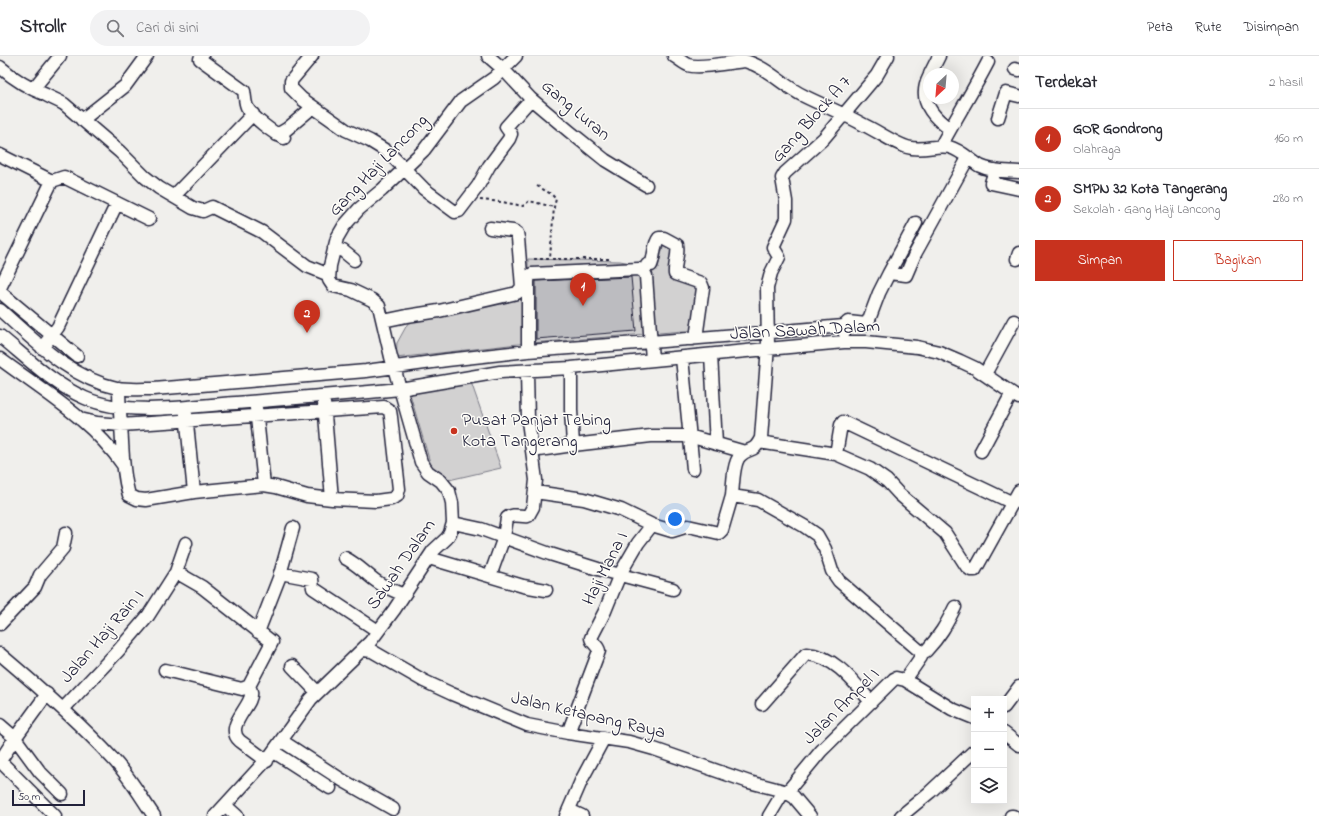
<!DOCTYPE html>
<html lang="id">
<head>
<meta charset="utf-8">
<style>
	:root { --surface:#fff; --page:#f2f2f3; --text:#2b2b33; --muted:#7c7c81; --line:#e1e1e2; --accent:#c8321e }
	body { margin:0; font-family:"Indie Flower",sans-serif; background:var(--page); color:var(--text) }
	.controls { position:absolute; right:12px; bottom:12px; display:grid; overflow:hidden; border-radius:0px; box-shadow:0 4px 16px #0002 }
	.controls button { width:36px; height:36px; display:grid; place-items:center; padding:0; border:0; border-bottom:1px solid var(--line); background:var(--surface); color:var(--text); font:20px sans-serif }
	.compass { position:absolute; left:923px; top:12px; width:36px; height:36px; border-radius:50%; background:var(--surface); box-shadow:0 4px 16px #0002; rotate:206deg }
	.scale { position:absolute; left:12px; bottom:10px; width:73px; box-sizing:border-box; padding-left:4px; border:2px solid #22223b; border-top:0; font-size:11px; line-height:14px; white-space:nowrap; color:#22223b; -webkit-text-stroke:3px #fdfcf7; paint-order:stroke }
	.you { position:absolute; left:675px; top:463px; width:14px; height:14px; margin:-10px; border:3px solid #fff; border-radius:50%; background:#1a73e8; box-shadow:0 0 0 6px #1a73e833 }
	.badge { display:grid; place-items:center; width:26px; height:26px; border-radius:50%; background:var(--accent); color:#fff; font-size:13px; font-weight:700 }
	.pin { position:absolute; translate:-50% -33px; filter:drop-shadow(0 1px 2px #0008) }
	.pin::after { content:''; position:absolute; top:21px; width:14px; height:12px; background:inherit; clip-path:polygon(0 0,100% 0,50% 100%) }
	.list { margin:0; padding:0; list-style:none }
	h2 { display:flex; justify-content:space-between; align-items:center; height:52px; margin:0; padding:0 16px; font-size:17px }
	h2 small { font-size:13px; font-weight:400; color:var(--muted) }
	.list li { display:grid; grid-template-columns:26px 1fr auto; gap:12px; align-items:center; box-sizing:border-box; height:60px; padding:0 16px; border-top:1px solid var(--line) }
	.list b { display:block; font-size:15px; white-space:nowrap }
	.list p { margin:0; font-size:13px; white-space:nowrap; color:var(--muted) }
	.list em { font-size:13px; font-style:normal; color:var(--muted) }
	.actions { display:flex; gap:8px; padding:12px 16px }
	.actions a { flex:1; padding:9px 0; border:1px solid var(--accent); border-radius:0px; text-align:center; font-size:14px; color:var(--accent) }
	.actions .main { background:var(--accent); color:#fff }
	.icon { flex:none; width:22px; height:22px; fill:none; stroke:currentColor; stroke-width:2; stroke-linecap:round; stroke-linejoin:round }
	.map { position:relative; flex:none; width:1019px; height:760px; overflow:hidden }
	header { display:flex; align-items:center; gap:24px; box-sizing:border-box; height:56px; padding:0 20px; background:var(--surface); border-bottom:1px solid var(--line) }
	header strong { font-size:19px }
	nav { display:flex; gap:22px; margin-inline-start:auto; font-size:14px }
	.search { width:280px; height:36px; background:var(--page); display:flex; align-items:center; gap:10px; box-sizing:border-box; padding:0 14px; border-radius:22px; color:var(--muted); font-size:15px }
	main { display:flex }
	aside { flex:1; background:var(--surface) }
	.map>svg:first-child { display:block }
	.green { fill:#d2d1d1; stroke:#7a7a86 }
	.building { fill:#bcbcc0; stroke:#22223b }
	.lines { fill:none; stroke-linecap:round; stroke-linejoin:round }
	.minor-casing { stroke:#22223b; stroke-width:15 }
	.path { stroke:#22223b; stroke-width:2; stroke-dasharray:3 3; stroke-linecap:butt }
	.minor { stroke:#fdfcf7; stroke-width:12 }
	.poi-dot { fill:#c8321e; stroke:#fdfcf7; stroke-width:1.5 }
	.labels { text-anchor:middle; dominant-baseline:central; stroke-width:3; stroke-linejoin:round; paint-order:stroke }
	.street-label { font-size:18px; fill:#22223b; stroke:#fdfcf7 }
	.poi-label { font-size:18px; fill:#22223b; stroke:#fdfcf7; text-anchor:start }
</style>
</head>
<body>
<header>
<strong>Strollr</strong>
<div class="search"><svg class="icon" aria-label="search" viewBox="0 0 24 24"><circle cx="10" cy="10" r="6"/><path d="M15 15l6 6"/></svg>Cari di sini</div>
<nav><a>Peta</a><a>Rute</a><a>Disimpan</a></nav>
</header>
<main>
<div class="map">
<svg width="1019" height="760" viewBox="0 0 1019 760">
	<rect width="100%" height="100%" fill="#f0efec"/>
	<filter id="ink" filterUnits="userSpaceOnUse"><feTurbulence type="fractalNoise" baseFrequency=".025" numOctaves="2"/><feDisplacementMap in="SourceGraphic" scale="8" xChannelSelector="R" yChannelSelector="G"/><feConvolveMatrix kernelMatrix="1 2 1 2 8 2 1 2 1" color-interpolation-filters="sRGB"/></filter>
	<g filter="url(#ink)">
		<!-- green -->
		<path class="green" d="M665,182l13,5 -2,33 23,5 -2,49 -179,14 -122,14 1,-15 11,-20 7,-8 113,-23v-33l92,2 38,7z
			M471,326l30,86 -52,12 -17,-11 -22,-75 32,-9z"/>
		<!-- building -->
		<path class="building" d="M631,221l5,54 -100,8v-58z"/>
		<g class="lines">
			<defs>
				<path id="minor" d="M202,0l-2,3 44,32c1,5 1,12 3,16 6,11 26,26 37,31
					M312,0l-21,25v7l11,11 44,31 24,11 18,11 36,37 31,23 4,-1 19,-25 11,-20 20,-27 2,-5 -5,-7 25,-28
					M488,0l15,13 28,30 38,32 36,29 41,25
					M674,0c5,3 9,7 14,9 12,4 43,-3 57,-4 22,6 38,25 59,35 20,10 41,18 60,29 15,7 28,17 43,22 16,5 28,-3 42,0 12,3 21,13 31,19 12,6 27,5 39,6
					M0,11c13,11 28,21 44,27 7,4 13,6 20,10l56,48 25,25 14,11 34,20 10,3 9,-4 50,25 45,34 22,9
					M1015,13l4,1
					M930,18l9,-18
					M929,21c-11,22 2,39 21,52
					M33,33l27,-33
					M998,62l8,-25 13,3
					M82,64l43,-34 22,-30
					M277,79l10,-6 26,-22
					M941,90c15,-28 32,-55 47,-84
					M0,99l52,26 12,-4 85,42
					M995,114l-4,13 28,6
					M174,140l79,-82
					M334,192l9,3 11,9
					M1017,203l2,-6
					M647,209h4c4,-9 2,-20 8,-27h5l13,7c2,9 -3,19 -2,29l26,9 2,5 -6,43 -1,5 -4,3
					M889,217l27,-50
					M0,232l52,-107
					M0,236l77,64
					M0,254c35,31 70,68 117,78 12,2 25,1 37,1l212,-18 81,-11 81,-9 123,-9 193,-16
					M383,265l24,-5 32,-5 78,-18 5,-6 -4,-49 -1,-5 -4,-2 -23,-3
					M844,276v-6l4,-4 18,2 2,-2 11,-29 10,-20 17,2 9,-21 53,-96
					M0,280c27,22 53,48 85,62 43,19 105,8 151,5 44,-4 89,-7 133,-11l31,-3 100,-17 71,-4 196,-19 77,-7h22l51,5 22,5 21,9 15,7 44,30
					M42,292l16,-21 59,-124
					M528,295v-70l1,-5 3,-2 107,-5 5,3 2,4 6,84
					M711,299l5,89
					M682,302l11,111
					M0,303c43,32 92,61 123,106
					M571,312v42l2,35
					M985,318l29,-53
					M324,347l8,96
					M256,352l8,77
					M186,358l8,78
					M80,363l17,4 24,2 263,-18 6,4 1,6 8,72 -2,7 -6,3 -15,2 -44,-2 -25,-3 -31,-9 -12,-2 -70,7 -48,8 -9,-1 -8,-4c-7,-23 -6,-46 -8,-69 -1,-13 -2,-25 -2,-38
					M759,386l77,12 34,15 17,12 12,13 46,39 22,34 4,3h4l44,-79
					M532,395l41,-6 78,-9h38l56,16
					M981,395l31,-58
					M836,398l5,-29 2,-3 170,81
					M535,436l49,7 37,11 31,15
					M732,440c1,-10 1,-33 8,-40 9,-10 13,-1 21,-18l7,-92 -1,-58 4,-15 8,-16 -6,-10 13,-28v-18l-4,-23 3,-5 39,-35 53,-63 11,-19
					M453,467l28,6 69,25 48,15 75,20
					M345,502c12,6 20,15 31,23 8,6 18,10 28,14
					M429,502l94,28 23,4
					M280,517l32,6 1,9 65,43
					M490,520l14,-39 3,-19c6,-5 14,-1 21,-2l5,-9 3,-27 -8,-59 -1,-50
					M0,568l35,-37 5,-12 23,-27 3,-15
					M258,576l21,-54 14,-50
					M363,594l9,1 52,30 28,13 75,31 41,8 61,9 25,7 95,33 35,9 10,6 16,19
					M921,596l5,-1c14,-15 20,-26 29,-44
					M0,598c39,33 78,67 113,105 16,17 28,38 41,57
					M292,610l25,26
					M165,614l77,19 7,-3 23,-44 -70,-55 -26,-15
					M249,630c1,2 2,4 2,6 3,13 -28,34 -11,49l27,20
					M762,648l44,-50c28,1 48,28 65,48
					M1004,651l15,-20
					M63,653l55,-58 30,-35 28,-44 10,-29
					M0,669l15,13 25,34 22,22
					M568,677l31,-82c-1,-6 -7,-7 -8,-13l14,-27 15,-37 18,-31 14,-18 20,6 16,-5 31,7 3,-3 10,-34 26,4 46,26 13,9 8,14 7,22 7,10 82,71v5l-16,23
					M1004,677l15,12
					M282,685l60,39 51,29
					M274,696l56,36
					M0,705l15,-23 32,-44
					M0,705l55,55
					M787,736l34,-41 73,-72 2,-1 9,2 47,29 22,9
					M226,750l11,10
					M569,754l13,6
					M215,760l55,-60 41,-57 59,-57 24,-32 39,-59 14,-13 3,-5 3,-10 -1,-20 -3,-12 -8,-10 -13,-9 -7,-10 -30,-105 -12,-51 -7,-6 -21,-10 -18,-4 -4,-6 1,-14 7,-28 7,-12 15,-17 23,-19 42,-40 37,-49 33,-23 22,-22
					M566,760l16,-37 22,-41
					M769,760l15,-25
					M901,760l29,-24 44,-41
					M1011,760h2"/>
			</defs>
			<!-- minor casing -->
			<use href="#minor" class="minor-casing"/>
			<!-- path -->
			<path class="path" d="M537,130l14,8 5,5 -2,8 -4,51
				M480,144l22,2 21,4 6,-5 25,6
				M534,203h76"/>
			<!-- minor -->
			<use href="#minor" class="minor"/>
		</g>
	</g>
	<!-- markers -->
	<circle class="poi-dot" cx="454" cy="375" r="4"/>
	<g class="labels">
		<!-- street labels -->
		<g class="street-label">
			<text transform="translate(575 55) rotate(40)">Gang Luran</text>
			<text transform="translate(812 64) rotate(-48)">Gang Block A 7</text>
			<text transform="translate(379 110) rotate(-46)">Gang Haji Lancong</text>
			<text transform="translate(805 275) rotate(-3)">Jalan Sawah Dalam</text>
			<text transform="translate(402 509) rotate(-55)">Sawah Dalam</text>
			<text transform="translate(606 513) rotate(-63)">Haji Mana I</text>
			<text transform="translate(103 581) rotate(-49)">Jalan Haji Rain I</text>
			<text transform="translate(842 651) rotate(-45)">Jalan Ampel I</text>
			<text transform="translate(588 660) rotate(13)">Jalan Ketapang Raya</text>
		</g>
		<!-- poi labels -->
		<g class="poi-label">
			<text x="462" y="365">Pusat Panjat Tebing<tspan x="462" dy="21">Kota Tangerang</tspan></text>
		</g>
	</g>
</svg>
<div class="controls">
<button>+</button>
<button>−</button>
<button><svg class="icon" aria-label="layers" viewBox="0 0 24 24"><path d="M12 4l9 5-9 5-9-5zM3 14l9 5 9-5"/></svg></button>
</div>
<svg class="compass" viewBox="-18 -18 36 36"><path d="M0-13l5 13h-10z" fill="#e53935"/><path d="M0 13l5-13h-10z" fill="#7c7c81"/></svg>
<div class="scale">50 m</div>
<div class="you"></div>
<div class="pin badge" style="left:583px;top:250px">1</div>
<div class="pin badge" style="left:307px;top:277px">2</div>
</div>
<aside>
<h2>Terdekat<small>2 hasil</small></h2>
<ul class="list">
<li><span class="badge">1</span><div><b>GOR Gondrong</b><p>Olahraga</p></div><em>160 m</em></li>
<li><span class="badge">2</span><div><b>SMPN 32 Kota Tangerang</b><p>Sekolah · Gang Haji Lancong</p></div><em>280 m</em></li>
</ul>
<div class="actions"><a class="main">Simpan</a><a>Bagikan</a></div>
</aside>
</main>
</body>
</html>
